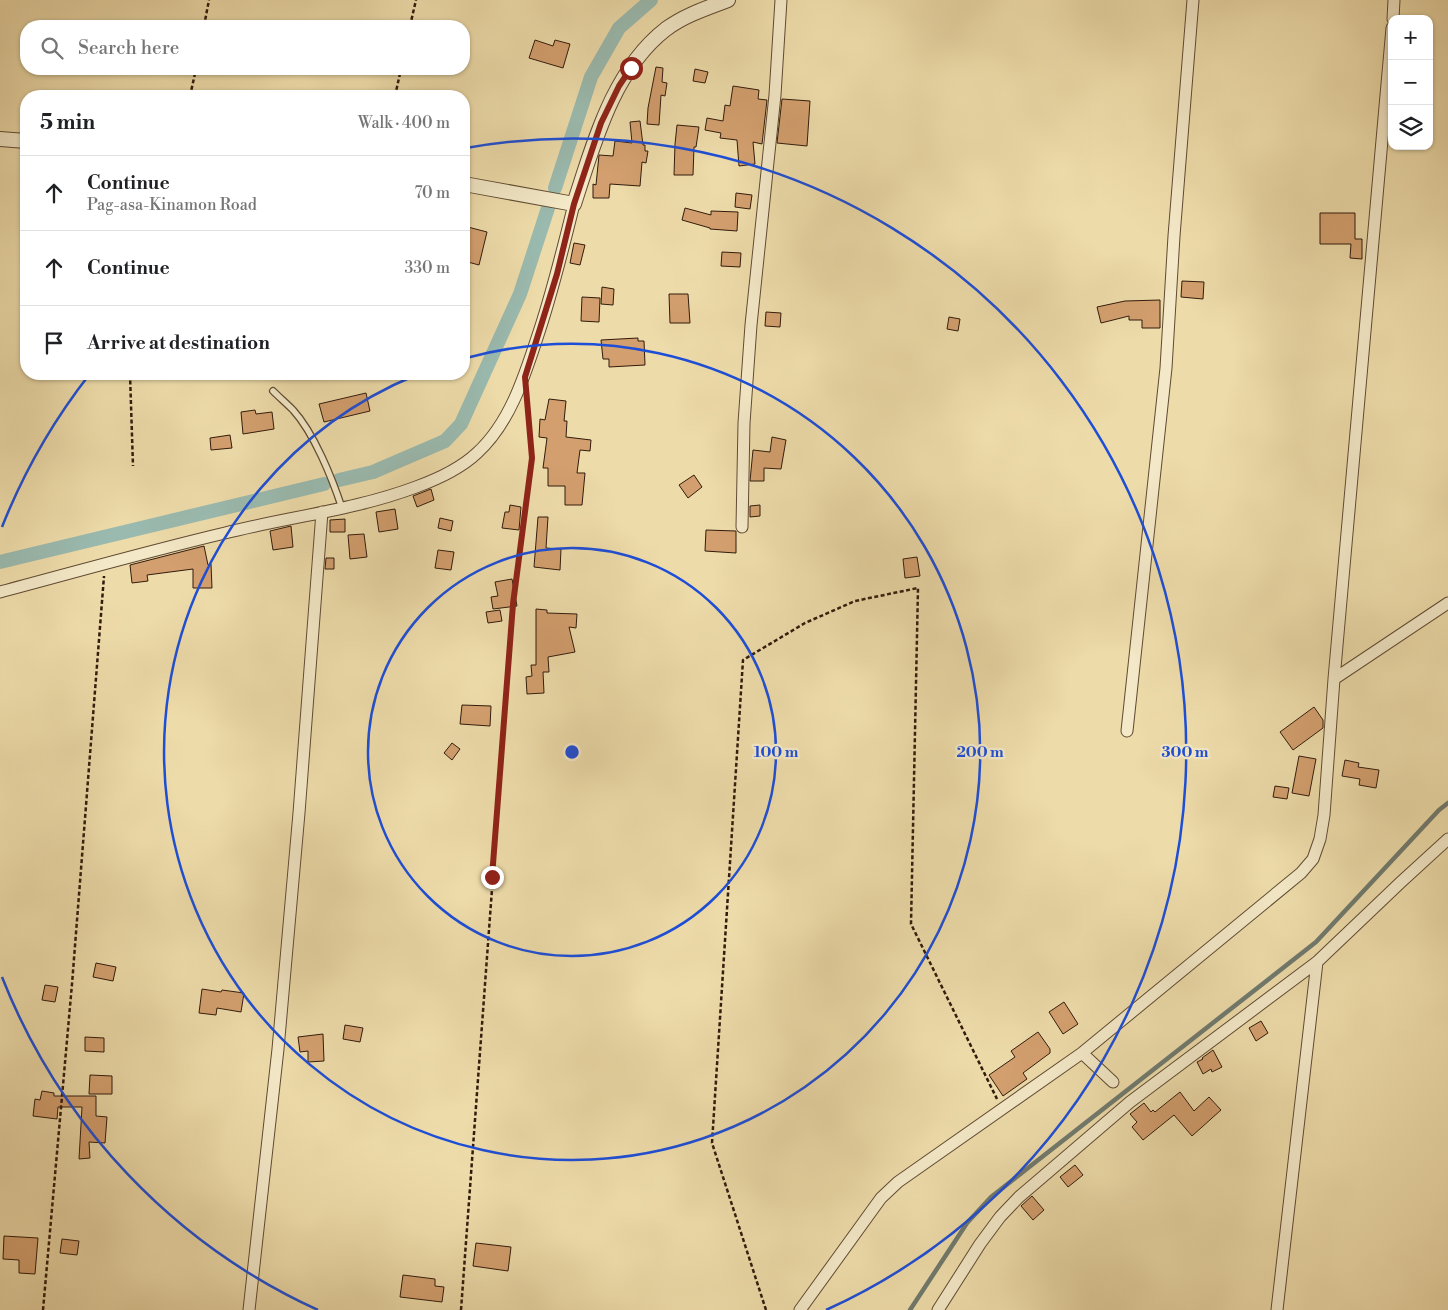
<!DOCTYPE html>
<html lang="en">
<head>
<meta charset="utf-8">
<style>
	:root { --surface:#fff; --page:#f6f6f6; --text:#202124; --muted:#757577; --line:#e0e0e0 }
	body { margin:0; font-family:"Libre Bodoni",serif; background:var(--page); color:var(--text) }
	.controls { position:absolute; right:15px; top:15px; display:grid; overflow:hidden; border-radius:10px; box-shadow:0 1px 4px #0004 }
	.controls button { width:45px; height:45px; display:grid; place-items:center; padding:0; border:0; border-bottom:1px solid var(--line); background:var(--surface); color:var(--text); font:25px sans-serif }
	.stop { position:absolute; width:15px; height:15px; margin:-11px; border:4px solid #8f2418; border-radius:50%; background:#fff }
	.stop.end { background:#8f2418; border-color:#fff; box-shadow:0 1px 5px #0008 }
	.list { margin:0; padding:0; list-style:none }
	h2 { display:flex; justify-content:space-between; align-items:center; height:65px; margin:0; padding:0 20px; font-size:21px }
	h2 small { font-size:16px; font-weight:400; color:var(--muted) }
	.list li { display:grid; grid-template-columns:32px 1fr auto; gap:15px; align-items:center; box-sizing:border-box; height:75px; padding:0 20px; border-top:1px solid var(--line) }
	.list b { display:block; font-size:19px; white-space:nowrap }
	.list p { margin:0; font-size:16px; white-space:nowrap; color:var(--muted) }
	.list em { font-size:16px; font-style:normal; color:var(--muted) }
	.icon { flex:none; width:28px; height:28px; fill:none; stroke:currentColor; stroke-width:2; stroke-linecap:round; stroke-linejoin:round }
	.map { position:relative; flex:none; width:1448px; height:1310px; overflow:hidden }
	.search { position:absolute; background:var(--surface); box-shadow:0 1px 4px #0004; left:20px; top:20px; width:450px; height:55px; display:flex; align-items:center; gap:12px; box-sizing:border-box; padding:0 18px; border-radius:20px; color:var(--muted); font-size:19px }
	.panel { position:absolute; background:var(--surface); box-shadow:0 1px 4px #0004; left:20px; top:90px; width:450px; height:290px; border-radius:20px }
	.map>svg:first-child { display:block }
	.lines { fill:none; stroke-linecap:round; stroke-linejoin:round }
	.stream { stroke:#707a6e; stroke-width:4.5 }
	.canal { stroke:#9abaaf; stroke-width:14 }
	.building { fill:#d39f6e; stroke:#311b0c }
	.service-casing { stroke:#604b33; stroke-width:8 }
	.minor-casing { stroke:#604b33; stroke-width:13 }
	.tertiary-casing { stroke:#604b33; stroke-width:16 }
	.path { stroke:#311b0c; stroke-width:2.5; stroke-dasharray:4 2.5; stroke-linecap:butt }
	.service { stroke:#f3e8c7; stroke-width:5.5 }
	.minor { stroke:#f3e8c7; stroke-width:11 }
	.tertiary { stroke:#f3e8c7; stroke-width:14 }
	.route { stroke:#8f2418; stroke-width:6 }
	.ring { fill:none; stroke:#1d4ed8; stroke-width:2.5 }
	.centre { fill:#1d4ed8; stroke:#f3e8c7; stroke-width:2.5 }
	.ring-label { font-size:15px; text-anchor:middle; font-weight:bold; fill:#1d4ed8; stroke:#f3e8c7; stroke-width:4.5; stroke-linejoin:round; paint-order:stroke }
</style>
</head>
<body>
<div class="map">
<svg width="1448" height="1310" viewBox="0 0 1448 1310">
	<rect width="100%" height="100%" fill="#eddba9"/>
	<filter id="stains"><feTurbulence type="fractalNoise" baseFrequency=".004" numOctaves="4"/><feColorMatrix values="0 0 0 0 .2 0 0 0 0 .09 0 0 0 0 .02 0 0 0 .5 -.17"/></filter>
	<radialGradient id="worn" r=".72"><stop offset=".6" stop-color="#630" stop-opacity="0"/><stop offset="1" stop-color="#630" stop-opacity=".3"/></radialGradient>
	<g class="lines">
		<!-- stream -->
		<path class="stream" d="M910,1310l57,-87 24,-26 325,-255 123,-132 9,-7"/>
		<!-- canal -->
		<path class="canal" d="M555,188l36,-111 28,-49 32,-28
			M339,480l34,-8 72,-31 16,-17 59,-130 28,-86
			M0,562l324,-78"/>
	</g>
	<!-- building -->
	<path class="building" d="M535,40l18,6 2,-6 15,4 -7,24 -34,-10z
		M656,67l7,1 -1,14 5,1 -2,13 -4,-1 -2,30 -12,-1 1,-16z
		M695,69l13,3 -3,11 -12,-2z
		M733,86l26,4 -1,9 9,1 -5,44 -9,-2 2,22 -16,2 -2,-26 -17,-2 1,-5 -16,-3 2,-12 16,3 2,-16 5,1z
		M782,99l28,2 -3,45 -30,-3z
		M640,121l3,24h2v6h3l-2,12 -4,-1 -2,24 -30,-2 -1,14h-16v-14l3,1 3,-30 14,1 2,-15 17,2 -2,-21z
		M677,125l22,2 -3,20h-2l-1,28h-19l1,-31z
		M736,193l16,2 -2,14 -15,-2z
		M685,208l26,7v-4l27,1 -1,19 -27,-2v-1l-28,-8z
		M1320,213h35v26h7v20l-12,-1 1,-14h-31z
		M464,226l23,6 -8,33 -15,-4z
		M574,243l11,2 -5,20 -10,-2z
		M722,252l19,1 -1,14 -19,-1z
		M1182,281l22,1 -1,17 -22,-2z
		M602,287l12,2 -1,16 -12,-1z
		M669,294h19l2,29h-20z
		M582,297l18,1 -1,24 -18,-1z
		M1160,300v28h-18v-8h-13v-4l-28,7 -4,-16 28,-6z
		M766,312l15,1 -1,14 -15,-1z
		M949,317l11,2 -2,12 -11,-2z
		M638,338v3h6l1,24 -36,2v-8h-6l-2,-19z
		M366,393l4,18 -46,11 -5,-18z
		M549,399l17,2 -2,20h3l-1,16 25,3 -1,11 -10,-1 -3,23h8l-3,32h-17v-19h-17v-18h-5l4,-30 -8,-1 1,-18 5,1z
		M255,410l1,4 16,-2 2,17 -31,5 -2,-22z
		M230,435l2,13 -21,2 -1,-12z
		M772,437l14,3 -5,29 -17,-1v13h-14l3,-31 17,2z
		M694,475l8,12 -14,11 -9,-13z
		M431,489l3,11 -17,7 -4,-11z
		M510,505l11,2 -2,23 -17,-2 3,-16h4z
		M760,505v11l-10,1v-11z
		M395,509l3,20 -19,3 -3,-20z
		M538,517h10l-2,31 15,1 -1,21 -26,-3z
		M440,518l13,3 -2,10 -13,-3z
		M345,519v13h-15v-12z
		M291,526l2,21 -20,3 -3,-19z
		M706,530l30,1v22l-31,-2z
		M364,534l3,23 -17,2 -2,-24z
		M204,546l4,19 3,-1 1,24h-19v-19l-46,6 1,6 -16,2 -2,-18z
		M438,550l16,2 -3,18 -16,-2z
		M917,557l3,19 -15,2 -2,-19z
		M326,558h8v11h-9z
		M512,579l5,27 -24,3 -2,-12 7,-1 -3,-14z
		M536,609l11,1v3l30,1 -1,14 -7,-1 6,25 -27,5 1,15h-6l1,21 -17,1 -1,-17 6,-1 -1,-11h5z
		M500,610l2,11 -14,2 -2,-11z
		M462,705l29,1 -1,20 -30,-2z
		M1314,707l9,13v8l-30,22 -13,-18z
		M452,743l8,6 -8,11 -8,-7z
		M1299,756l17,3 -7,37 -17,-3z
		M1345,760l14,3 -1,4 21,3 -3,18 -17,-3 1,-6 -18,-3z
		M1275,786l14,2 -2,11 -14,-2z
		M96,963l20,4 -3,14 -20,-4z
		M45,985l13,2 -3,15 -13,-2z
		M202,989l19,3 1,-2 22,3 -3,19 -24,-4 -1,7 -17,-2z
		M1064,1002l14,22 -15,10 -14,-22z
		M1261,1021l7,12 -12,8 -7,-13z
		M345,1025l18,3 -3,14 -17,-3z
		M1038,1032l12,17v4l-27,20 4,6 -24,17 -14,-21 26,-18 -4,-6z
		M323,1034l1,27 -16,1v-11l-8,1 -2,-15z
		M85,1037l19,1v14l-19,-1z
		M1213,1050l9,17 -10,5 -1,-3 -8,5 -6,-12 6,-3 -1,-1z
		M90,1075l22,1v18h-23z
		M42,1091l12,2v3h42v20l11,1 -2,26 -16,-1 1,16 -11,1 3,-52h-24l-1,12 -24,-3 2,-17 5,1z
		M1180,1092l14,19 15,-14 12,13 -29,26 -18,-21 -31,25 -11,-13 5,-5 -7,-8 14,-11 7,9 2,-2 2,2z
		M1075,1165l8,10 -15,12 -8,-10z
		M1032,1196l12,14 -11,10 -12,-14z
		M4,1236l34,2 -3,36 -16,-1v-13l-16,-1z
		M62,1239l17,2 -2,14 -17,-2z
		M476,1243l35,4 -3,24 -35,-5z
		M403,1275l32,4v7l9,1 -2,15 -42,-5z"/>
	<g class="lines">
		<defs>
			<path id="service" d="M273,391c6,6 13,12 20,19 21,23 39,68 49,98"/>
			<path id="minor" d="M1393,19l1,-19
				M742,527l2,-104 7,-98 24,-230 6,-95
				M0,592c75,-20 149,-41 225,-59 63,-16 130,-23 191,-46 22,-8 44,-18 61,-34 32,-29 47,-75 60,-115 15,-44 26,-89 37,-134
				M1334,679l114,-76
				M1127,731l39,-363 8,-132 19,-236
				M1082,1053l31,29
				M249,1310l29,-261 21,-236 23,-301
				M800,1310l81,-112 17,-16 184,-129 219,-180 12,-14 7,-20 4,-24 10,-136 58,-651
				M938,1310l42,-66 20,-27 19,-20 111,-95 187,-140 84,-80 47,-43
				M1277,1310l40,-348"/>
			<path id="tertiary" d="M0,139l26,2
				M464,184l110,20c20,-61 39,-134 92,-175 19,-14 41,-21 62,-29"/>
		</defs>
		<!-- service casing -->
		<use href="#service" class="service-casing"/>
		<!-- minor casing -->
		<use href="#minor" class="minor-casing"/>
		<!-- tertiary casing -->
		<use href="#tertiary" class="tertiary-casing"/>
		<!-- path -->
		<path class="path" d="M204,26l5,-26
			M410,26l6,-26
			M190,96l6,-27
			M395,96l6,-27
			M130,374l3,92
			M43,1310l29,-326 32,-408
			M461,1310l52,-706 19,-146 -5,-55
			M766,1310l-54,-167 31,-483 62,-37 50,-22 63,-13 -7,336 86,175"/>
		<!-- service -->
		<use href="#service" class="service"/>
		<!-- minor -->
		<use href="#minor" class="minor"/>
		<!-- tertiary -->
		<use href="#tertiary" class="tertiary"/>
	</g>
	<g class="lines">
		<!-- route -->
		<path class="route" d="M492,877l21,-273 19,-146 -7,-81 32,-103 17,-70 27,-81 18,-37 12,-18"/>
	</g>
	<!-- distance rings -->
	<g class="ring">
		<circle cx="572" cy="752" r="204"/>
		<path d="M466 358A408 408 0 1 1 416 375"/>
		<path d="M318 1310A613 613 0 0 1 2 977M2 527A613 613 0 0 1 89 375M466 148A613 613 0 0 1 826 1310"/>
	</g>
	<circle cx="572" cy="752" r="8" class="centre"/>
	<g class="ring-label">
		<text x="776" y="757">100 m</text>
		<text x="980" y="757">200 m</text>
		<text x="1185" y="757">300 m</text>
	</g>
	<rect width="100%" height="100%" filter="url(#stains)"/>
	<rect width="100%" height="100%" fill="url(#worn)"/>
</svg>
<div class="controls">
<button>+</button>
<button>−</button>
<button><svg class="icon" aria-label="layers" viewBox="0 0 24 24"><path d="M12 4l9 5-9 5-9-5zM3 14l9 5 9-5"/></svg></button>
</div>
<div class="stop" style="left:631px;top:68px"></div>
<div class="stop end" style="left:492px;top:877px"></div>
<div class="search"><svg class="icon" aria-label="search" viewBox="0 0 24 24"><circle cx="10" cy="10" r="6"/><path d="M15 15l6 6"/></svg>Search here</div>
<section class="panel">
<h2>5 min<small>Walk · 400 m</small></h2>
<ul class="list">
<li><svg class="icon" aria-label="ahead" viewBox="0 0 24 24"><path d="M12 20V5M6 11l6-6 6 6"/></svg><div><b>Continue</b><p>Pag-asa-Kinamon Road</p></div><em>70 m</em></li>
<li><svg class="icon" aria-label="ahead" viewBox="0 0 24 24"><path d="M12 20V5M6 11l6-6 6 6"/></svg><div><b>Continue</b></div><em>330 m</em></li>
<li><svg class="icon" aria-label="arrive" viewBox="0 0 24 24"><path d="M6 21V4h12l-3 4 3 4H6"/></svg><div><b>Arrive at destination</b></div></li>
</ul>
</section>
</div>
</body>
</html>
